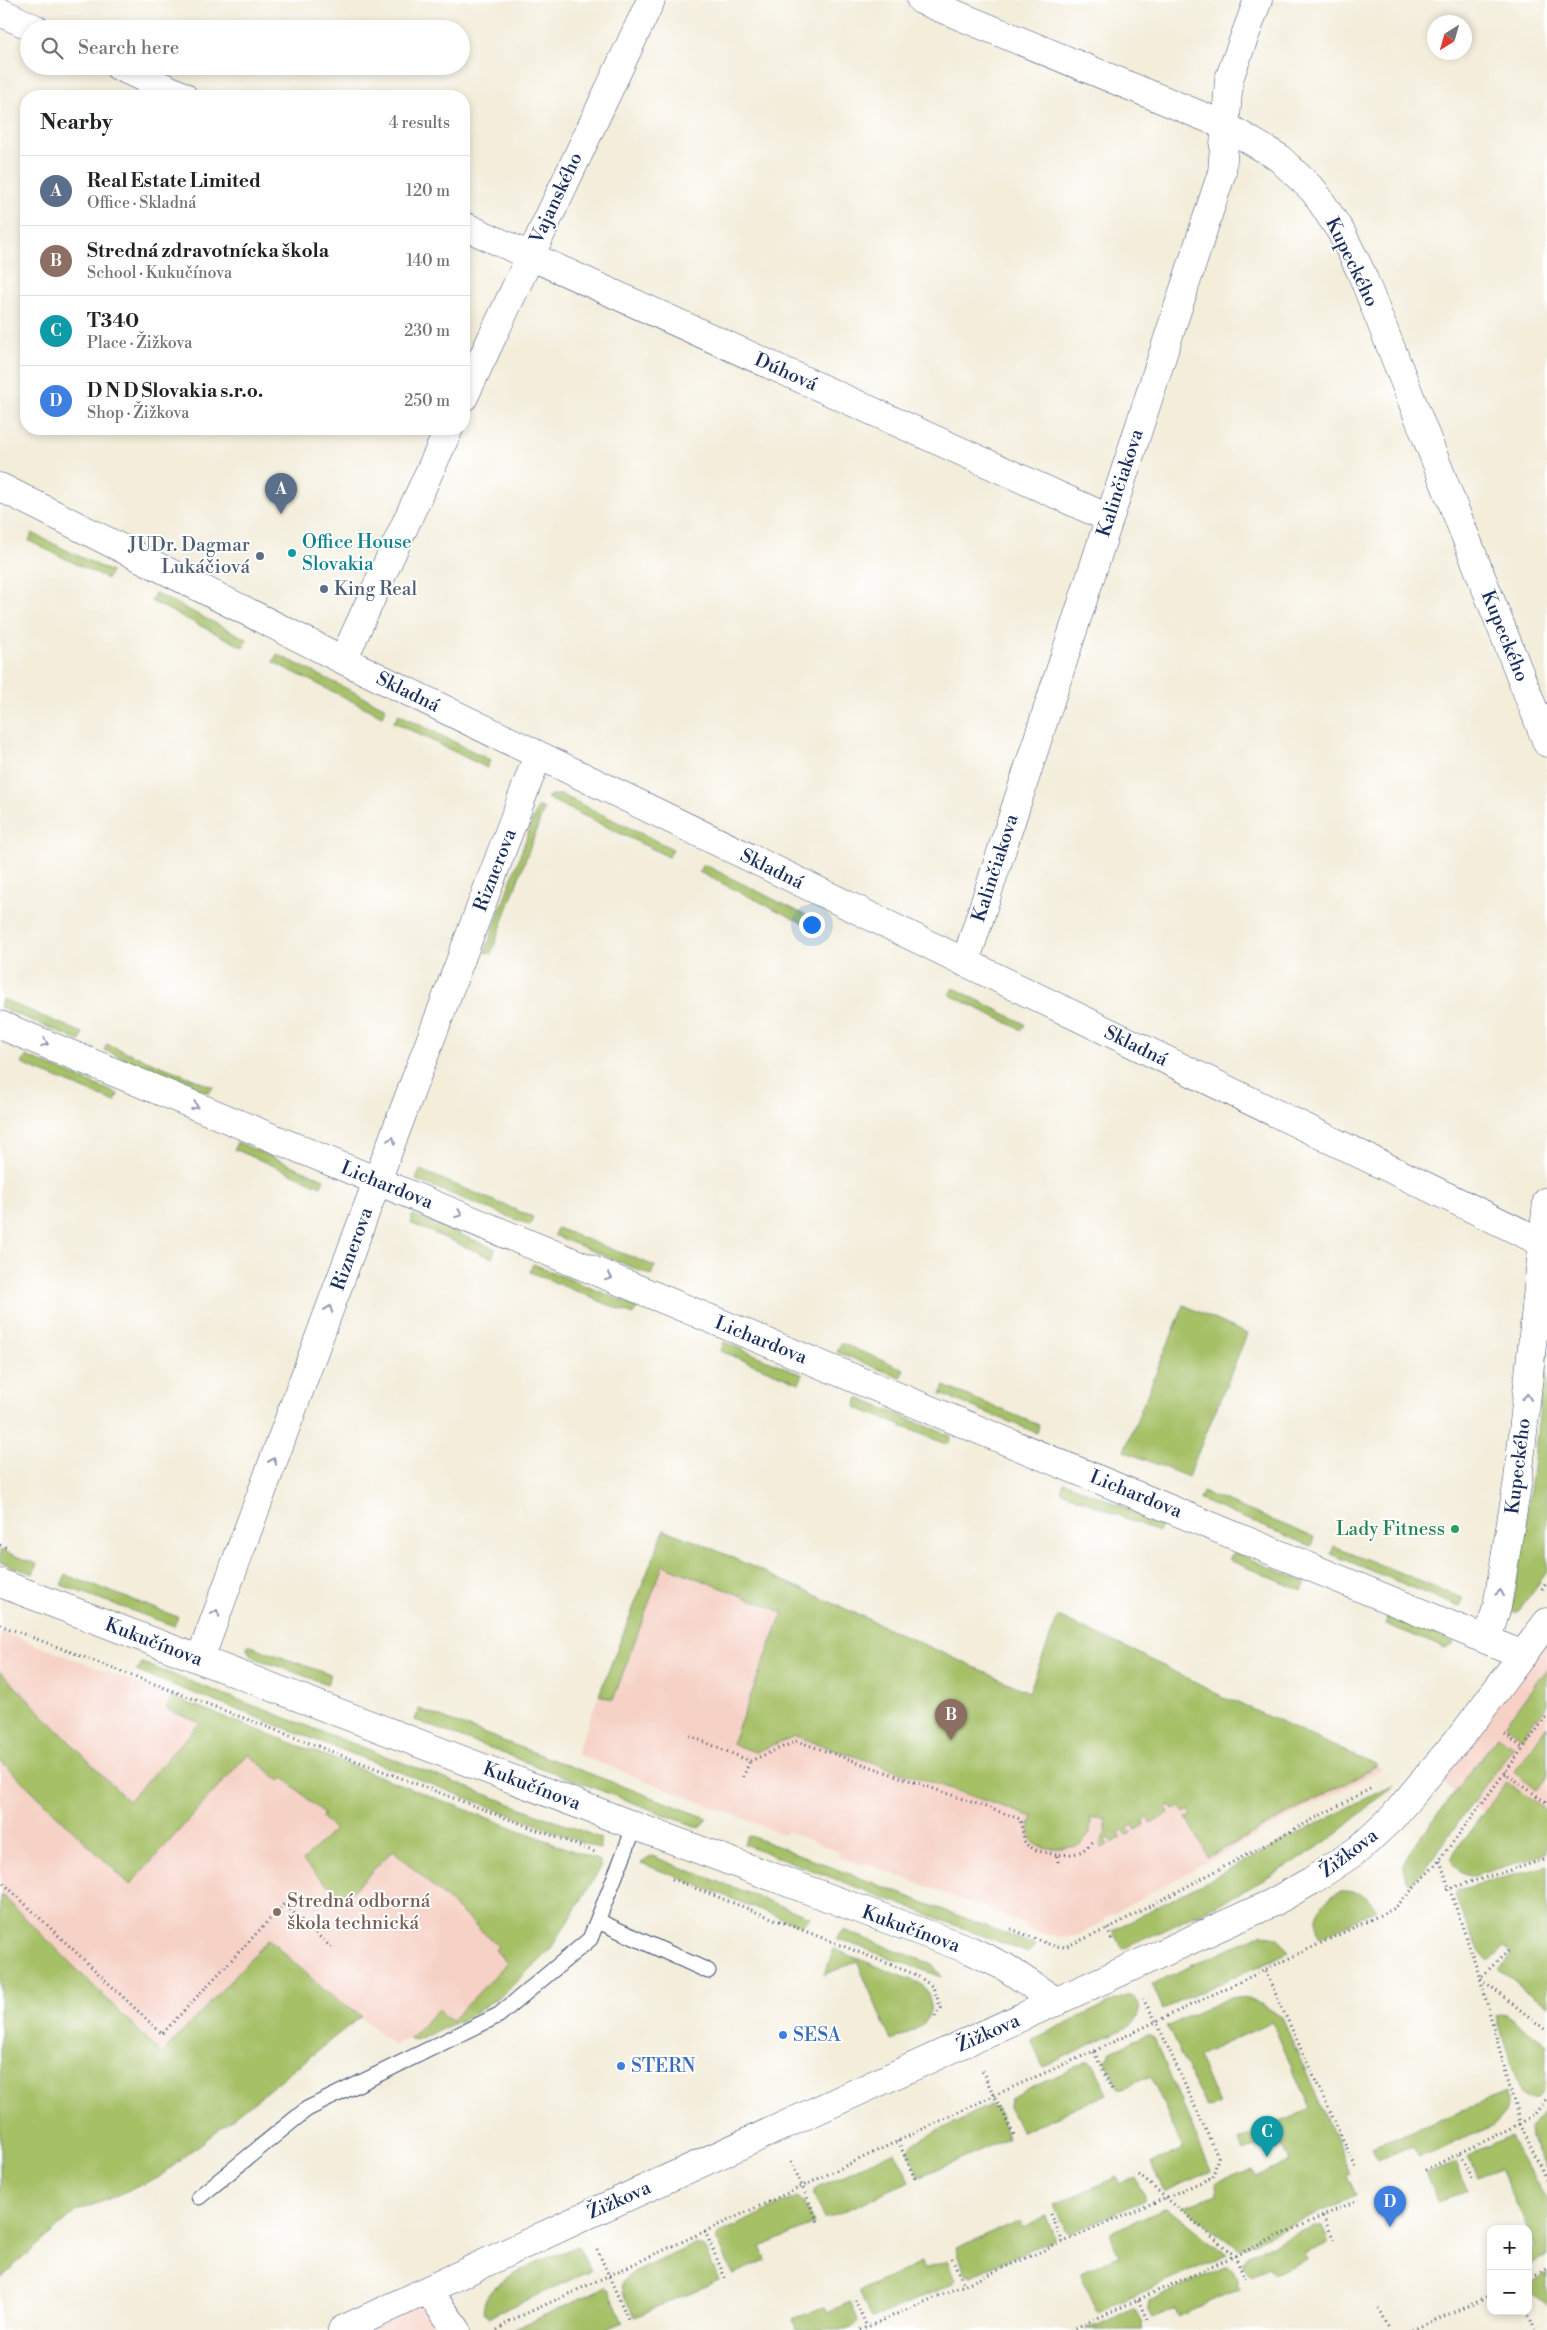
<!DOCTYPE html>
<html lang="en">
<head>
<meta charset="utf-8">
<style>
	:root { --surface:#fff; --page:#f6f6f6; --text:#202124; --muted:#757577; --line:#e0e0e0; --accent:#1f6fb2 }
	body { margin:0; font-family:"Libre Bodoni",serif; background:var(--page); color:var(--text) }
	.controls { position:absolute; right:15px; bottom:15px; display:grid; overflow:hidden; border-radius:10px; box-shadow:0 2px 8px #0003 }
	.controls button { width:45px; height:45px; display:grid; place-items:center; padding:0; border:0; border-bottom:1px solid var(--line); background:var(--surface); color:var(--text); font:25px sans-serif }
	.compass { position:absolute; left:1427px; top:15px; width:45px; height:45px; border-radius:50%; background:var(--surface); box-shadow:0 2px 8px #0003; rotate:217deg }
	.you { position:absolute; left:811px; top:924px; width:18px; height:18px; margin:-12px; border:4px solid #fff; border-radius:50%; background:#1a73e8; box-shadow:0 0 0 8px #1a73e833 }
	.badge { display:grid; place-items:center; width:32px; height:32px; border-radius:50%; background:var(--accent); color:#fff; font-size:16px; font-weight:700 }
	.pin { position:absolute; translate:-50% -41px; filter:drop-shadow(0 1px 2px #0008) }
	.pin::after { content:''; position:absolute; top:26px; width:18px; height:15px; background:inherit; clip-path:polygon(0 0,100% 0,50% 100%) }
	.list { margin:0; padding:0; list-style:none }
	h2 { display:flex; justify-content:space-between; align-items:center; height:65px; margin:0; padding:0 20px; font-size:21px }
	h2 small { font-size:16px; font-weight:400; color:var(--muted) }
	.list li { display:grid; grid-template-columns:32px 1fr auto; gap:15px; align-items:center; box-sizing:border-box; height:70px; padding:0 20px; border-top:1px solid var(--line) }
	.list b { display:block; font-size:19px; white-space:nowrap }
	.list p { margin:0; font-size:16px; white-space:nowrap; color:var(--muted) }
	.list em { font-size:16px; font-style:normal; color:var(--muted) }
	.icon { flex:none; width:28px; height:28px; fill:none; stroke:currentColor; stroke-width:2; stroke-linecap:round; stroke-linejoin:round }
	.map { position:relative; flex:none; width:1547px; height:2330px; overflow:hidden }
	.search { position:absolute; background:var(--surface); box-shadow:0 2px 8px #0003; left:20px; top:20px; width:450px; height:55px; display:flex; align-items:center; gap:12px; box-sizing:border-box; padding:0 18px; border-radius:28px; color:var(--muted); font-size:19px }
	.panel { position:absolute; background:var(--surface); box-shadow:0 2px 8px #0003; left:20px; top:90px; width:450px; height:345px; border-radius:20px }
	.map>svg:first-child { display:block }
	.built { fill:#f6d1c5 }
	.green { fill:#a6c066; stroke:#607862 }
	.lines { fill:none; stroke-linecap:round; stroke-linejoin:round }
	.lane-casing { stroke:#3b4c71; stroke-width:17 }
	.street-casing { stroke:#3b4c71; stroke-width:29 }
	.path { stroke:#3b4c71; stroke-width:3; stroke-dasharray:1 4; stroke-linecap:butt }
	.lane { stroke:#fff; stroke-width:15 }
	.street { stroke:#fff; stroke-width:28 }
	.oneway { stroke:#8d97ae }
	.culture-dot { fill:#0f9aa8; stroke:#fff; stroke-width:2 }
	.service-dot { fill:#5c6f8a; stroke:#fff; stroke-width:2 }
	.leisure-dot { fill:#2e9e5b; stroke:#fff; stroke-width:2 }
	.education-dot { fill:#8d6e63; stroke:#fff; stroke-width:2 }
	.shop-dot { fill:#3f7fe0; stroke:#fff; stroke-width:2 }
	.labels { text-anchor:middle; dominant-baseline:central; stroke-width:4; stroke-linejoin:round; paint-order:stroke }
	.street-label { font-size:19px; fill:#1b2f5e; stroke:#fff }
	.culture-label { font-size:19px; fill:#0d838f; stroke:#fff; text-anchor:start }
	.service-label { font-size:19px; fill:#4e5e75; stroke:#fff; text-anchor:end }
	.leisure-label { font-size:19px; fill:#27864d; stroke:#fff; text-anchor:end }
	.education-label { font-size:19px; fill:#785e54; stroke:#fff; text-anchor:start }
	.shop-label { font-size:19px; fill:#366cbe; stroke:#fff; text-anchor:start }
</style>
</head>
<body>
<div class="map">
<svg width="1547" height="2330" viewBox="0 0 1547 2330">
	<rect width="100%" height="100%" fill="#fff"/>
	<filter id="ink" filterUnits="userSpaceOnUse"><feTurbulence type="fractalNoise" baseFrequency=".02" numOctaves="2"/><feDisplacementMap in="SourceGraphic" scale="10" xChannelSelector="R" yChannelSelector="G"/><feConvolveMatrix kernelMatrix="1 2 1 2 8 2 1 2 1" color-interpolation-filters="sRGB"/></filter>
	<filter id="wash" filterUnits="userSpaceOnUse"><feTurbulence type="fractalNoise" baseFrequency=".0096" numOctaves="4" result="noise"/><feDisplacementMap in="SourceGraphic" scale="20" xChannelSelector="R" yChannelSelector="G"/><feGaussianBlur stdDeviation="1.12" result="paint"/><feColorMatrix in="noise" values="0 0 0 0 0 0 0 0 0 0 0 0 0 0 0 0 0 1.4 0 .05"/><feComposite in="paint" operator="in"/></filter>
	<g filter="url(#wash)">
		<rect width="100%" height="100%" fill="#f3edda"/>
		<!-- built -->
		<path class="built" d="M664,1530l36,13 329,149 29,-75 78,35 77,40 169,77 -113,59 -164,90v3l-29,15 -19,1 -31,-8 1,-4 -164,-63 -1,3 -24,-9 1,-4 -52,-21 -1,4 -210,-81z
			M1547,1620v240l-116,-86z
			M0,1631l600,230 -93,102 -56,59 -13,-12 -28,28 -17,7 -33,-29 -202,162 -84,35 -74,65z
			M428,2291l29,39h-115z"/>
		<!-- green -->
		<path class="green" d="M32,533l79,39 -4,7 -78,-38z
			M155,593l92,46 -4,8 -92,-46z
			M277,654l109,54 -4,8 -109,-54z
			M399,714l91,46 -3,8 -93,-46z
			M551,795h11l111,54 -4,8 -122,-59z
			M538,806l6,3 -53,145 -6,-2z
			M703,864l112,56 -4,7 -112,-55z
			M954,988l71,36 -3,6 -72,-35z
			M2,999l81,34 -3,8 -80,-34z
			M107,1044l106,43 -4,6 -105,-43z
			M26,1056l92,38 -3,8 -93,-38z
			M237,1142l87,37 -3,7 -87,-37z
			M420,1170l113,47 -3,8 -114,-45z
			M413,1215l82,34 -3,9 -82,-35z
			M557,1228l98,38 -4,9 -97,-40z
			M533,1264l104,43 -4,8 -103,-43z
			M1184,1305l63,29 -59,143 -64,-26z
			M1547,1326v246l-31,42 -4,-3c16,-95 28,-189 35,-285z
			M724,1342l79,33 -4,8 -78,-32z
			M841,1343l63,26 -3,9 -64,-26z
			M944,1386l95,39 -2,8 -96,-39z
			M858,1398l93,38 -3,9 -93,-38z
			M1064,1482l98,41 -4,9 -97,-41z
			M1203,1492l111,45 -3,9 -111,-46z
			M664,1530l36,13 329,149 29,-75 78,35 77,40 165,74 -170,91 -21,-39 5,-2 -3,-5 -5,2 -4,-6 -6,3 -3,-5 -5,2 3,6 -19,10 -2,-5 -5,2 2,5 -9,5 -3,-5 -5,3 3,5 -5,2 -3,-5 -4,3 2,5 -9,5 -3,-5 -4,2 3,5 -6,3 -2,-5 6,-11v-14h-15l-1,15c-3,4 -6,9 -11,12 -4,2 -10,2 -15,3 -24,2 -43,-4 -31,-31l-238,-81 -40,16 -23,-8 51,-132 -120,-47 -50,135 -14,-5z
			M1334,1546l129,52 -3,9 -129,-53z
			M0,1550l37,14 -4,10 -33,-12z
			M1233,1552l73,30 -4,9 -73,-31z
			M66,1575l112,42 -4,9 -113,-41z
			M1388,1616l66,27 -9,5 -60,-24z
			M248,1645l83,30 -4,9 -72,-26 -8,-8z
			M142,1663l458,175v11l-464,-178z
			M1547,1668v36l-25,34 -17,-13z
			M0,1671l128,130 72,-78 -34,-14 6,-12 428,164v8l-50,81 -48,45 -38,24 -48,22 -6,-3 28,-29 13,12 56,-58 -12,-13 3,-4 -105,-96 -50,51 -40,-40 31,-32 -13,-12 3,-3 -41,-37 -3,4 -32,-27 -118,131 -130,-125z
			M419,1709l288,109 -7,10 -285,-108z
			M1547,1726v49l-10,15 -23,-18z
			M1498,1736l15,11 -91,125 -12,10 -4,-2 -3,-14 5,-13z
			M1507,1782l40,30v41l-73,23c-12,-2 -18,-6 -23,-16l4,-9z
			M1394,1784c-25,22 -50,46 -79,65 -60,40 -126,69 -192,100l-10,-19z
			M748,1835l287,110 -7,8 -284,-109z
			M652,1856l158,61 -8,9 -161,-63z
			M1547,1866v140l-48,-37 13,-16 -9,-6 -14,14c-18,-16 -26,-44 -34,-66l3,-5z
			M1341,1891c17,0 26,3 36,18l-57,29c-10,-20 2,-38 21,-47z
			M0,1896l4,1 158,157 107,-115 56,52 36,25 -203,162 -84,35 -74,65z
			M843,1930l89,34 10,13 -106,-39z
			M1262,1933l17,6 10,13 -126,57 -11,-25z
			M834,1949l87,35c5,4 7,9 9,16 4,26 -21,32 -39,41l-34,-80 -33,14z
			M1130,1995c14,6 10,20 2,30l-89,42 -12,-27 84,-40z
			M1231,1997c20,0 36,9 51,21l61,139 7,16 -3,2 9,20 -117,54 -56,-43 34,-12 -1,-12 36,-12 3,6 34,-14 -10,-24 -35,14 -5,-12 71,-31 -38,-87 -74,34 21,49 -12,3 -2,-3 -38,-79z
			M1501,2013l7,2 39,30 -2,5 2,2c0,16 0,61 -26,42l-25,-79z
			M1146,2035h5l3,3 57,133 -45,20 -3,-1 -12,-27 32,-14 -32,-73 -31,13 -15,-29 6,-9z
			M1088,2061l7,5 12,28 -85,38 -13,-25 1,-9z
			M1506,2093c2,15 1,22 -11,32l-76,32 -6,-12 -35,15 -5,-13z
			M990,2105l7,3 11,30 -89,39 -11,-26 5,-8z
			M1547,2107v62l-16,-30 -1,-10z
			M1510,2137l37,64v56l-19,9v-16l6,-3 -6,-18 -28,-61 -22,9 -9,-22z
			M895,2151l15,31 -85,37 -11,-23v-5l4,-4z
			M1456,2162l11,28 -28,12 -13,-29z
			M1117,2177l2,7 16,-7 9,19v4l-73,33 -5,-1 -12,-27z
			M796,2197l7,5 11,22 -54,23 6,13 -33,14 -17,-36 4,-5z
			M1167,2208l60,47 -130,57 -17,-39 39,-17 -10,-23z
			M1046,2216l8,20 -1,3 -82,37 -6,-3 -9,-25 64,-28 3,7z
			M1314,2226l8,1 7,15 -25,11 3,6 -33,15 -4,-6 -20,8 -7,-13 5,-8z
			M695,2244l9,3 15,33 -84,37c-6,-13 -20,-29 -8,-41z
			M578,2246l12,25 -101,46 -6,-5c1,-5 1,-11 4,-15 12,-24 67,-41 91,-51z
			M947,2260l8,20 -2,4 -78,33 -3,1 -3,-3 -10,-24 62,-28 3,7z
			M1228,2266l5,3 6,12 -2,1 2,7 -61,27 -3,-7 -22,10 -5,-12 1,-6z
			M1547,2273v33l-19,-16v-6z
			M605,2287l4,3 14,32 -19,8h-92z
			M850,2302l8,19 -4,6 -7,3h-51l-4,-10 33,-14 2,6z
			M1134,2309l3,1 6,14 -2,1 2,5h-58z"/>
	</g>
	<g filter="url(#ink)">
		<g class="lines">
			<defs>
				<path id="lane" d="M598,1921l110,50
					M199,2197l108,-88 192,-94 91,-76 45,-113"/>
				<path id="street" d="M921,0l303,125 54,32 36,34 27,41 20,40 186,471
					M0,12l36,17
					M118,66l65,30
					M464,226l644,292
					M464,397l187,-397
					M0,487l343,173 1204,585
					M343,660l106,-231
					M965,963l257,-791 7,-93 29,-79
					M0,1025l1523,630
					M0,1583l635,243 335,124 35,17 52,35
					M1487,1640l10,-33 21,-127 29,-279
					M200,1659l177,-478 161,-426
					M428,2291l29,39
					M342,2330l241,-113 689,-314 39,-22 48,-32 34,-32 74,-88 80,-107"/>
			</defs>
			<!-- lane casing -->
			<use href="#lane" class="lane-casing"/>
			<!-- street casing -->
			<use href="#street" class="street-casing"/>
			<!-- path -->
			<path class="path" d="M0,1545l7,3
				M1542,1589l5,-8
				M0,1625l595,227
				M1505,1734l18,14
				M690,1736l60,25 47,-20 223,78 5,25 13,7 19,4
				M1504,1772l43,31
				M743,1777l7,-16
				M1440,1861l40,117 40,146 27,57
				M1058,1862l-1,-7c19,-1 25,0 37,-16
				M672,1879l245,96 16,12 8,21 -7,10
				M0,1880l162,154 122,-130 49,45
				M1447,1889l100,-30
				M1011,1929l43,17 11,1 42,-18 263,-140
				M1107,1929l5,11
				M1508,1951l-28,27 67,53
				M1265,1971l92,199
				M1094,2052l19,40
				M982,2071l32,64
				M898,2141l17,38
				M1460,2154l12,26
				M791,2161l27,61
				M1425,2170l95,-46 14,-10 13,-16
				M1139,2175l96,81 10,23
				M1051,2214l12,28
				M1323,2216l11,24
				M705,2231l20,47
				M597,2249l31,70
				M952,2258l12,27
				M1528,2279l19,-10
				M855,2300l12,27
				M1138,2300l10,22
				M1378,2308l11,22
				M1527,2311l8,19
				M497,2330l13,-9 293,-135 192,-91 99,-44 301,-143 44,-47 108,-145
				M860,2330l353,-153 5,-20 -62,-136 -13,-22
				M1071,2330l287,-130
				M1412,2330l79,-34"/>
			<!-- lane -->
			<use href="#lane" class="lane"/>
			<!-- street -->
			<use href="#street" class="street"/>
		</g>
		<!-- one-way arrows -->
		<defs><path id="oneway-chevron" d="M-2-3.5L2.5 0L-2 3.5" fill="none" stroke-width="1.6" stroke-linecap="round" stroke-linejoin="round" transform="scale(1.25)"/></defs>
		<g class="oneway">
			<use href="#oneway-chevron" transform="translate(45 1043) rotate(22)"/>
			<use href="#oneway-chevron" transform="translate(195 1106) rotate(22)"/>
			<use href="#oneway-chevron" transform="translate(392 1140) rotate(-69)"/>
			<use href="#oneway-chevron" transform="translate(459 1214) rotate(22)"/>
			<use href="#oneway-chevron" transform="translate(609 1277) rotate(22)"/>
			<use href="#oneway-chevron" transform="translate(329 1309) rotate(-70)"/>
			<use href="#oneway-chevron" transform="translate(1527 1397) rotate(-84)"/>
			<use href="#oneway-chevron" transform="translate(273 1461) rotate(-70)"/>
			<use href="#oneway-chevron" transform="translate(1500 1593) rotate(-81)"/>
			<use href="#oneway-chevron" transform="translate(216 1613) rotate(-70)"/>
		</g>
	</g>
	<!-- markers -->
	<circle class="culture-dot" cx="292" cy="553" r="5"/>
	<g class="service-dot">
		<circle cx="260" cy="556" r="5"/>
		<circle cx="324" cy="589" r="5"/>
	</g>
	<circle class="leisure-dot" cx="1455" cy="1529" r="5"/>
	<circle class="education-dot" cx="277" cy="1912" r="5"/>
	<g class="shop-dot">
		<circle cx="783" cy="2035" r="5"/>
		<circle cx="621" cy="2066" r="5"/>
	</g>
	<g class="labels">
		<!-- street labels -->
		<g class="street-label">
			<text transform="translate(556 198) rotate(-65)">Vajanského</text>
			<text transform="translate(1352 262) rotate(64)">Kupeckého</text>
			<text transform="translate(786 372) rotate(24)">Dúhová</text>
			<text transform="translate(1120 483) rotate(-72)">Kalinčiakova</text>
			<text transform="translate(1505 636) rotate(68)">Kupeckého</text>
			<text transform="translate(408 692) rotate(26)">Skladná</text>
			<text transform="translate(995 868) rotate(-72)">Kalinčiakova</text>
			<text transform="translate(772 869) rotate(26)">Skladná</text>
			<text transform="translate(495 870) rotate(-69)">Riznerova</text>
			<text transform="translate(1136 1046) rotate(26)">Skladná</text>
			<text transform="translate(387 1185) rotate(22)">Lichardova</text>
			<text transform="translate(352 1249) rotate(-70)">Riznerova</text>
			<text transform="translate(761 1340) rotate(22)">Lichardova</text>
			<text transform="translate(1518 1466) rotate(-83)">Kupeckého</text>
			<text transform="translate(1136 1494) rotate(22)">Lichardova</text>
			<text transform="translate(154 1642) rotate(21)">Kukučínova</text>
			<text transform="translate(532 1786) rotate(21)">Kukučínova</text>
			<text transform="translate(1349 1853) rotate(-37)">Žižkova</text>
			<text transform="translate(911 1929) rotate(20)">Kukučínova</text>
			<text transform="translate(988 2033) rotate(-24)">Žižkova</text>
			<text transform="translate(619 2200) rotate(-24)">Žižkova</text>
		</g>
		<!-- culture labels -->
		<g class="culture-label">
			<text x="302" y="542">Office House<tspan x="302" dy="22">Slovakia</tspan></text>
		</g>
		<!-- service labels -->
		<g class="service-label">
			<text x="250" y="545">JUDr. Dagmar<tspan x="250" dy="22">Lukáčiová</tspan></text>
			<text x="334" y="589" text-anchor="start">King Real</text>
		</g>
		<!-- leisure labels -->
		<g class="leisure-label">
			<text x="1445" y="1529">Lady Fitness</text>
		</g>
		<!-- education labels -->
		<g class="education-label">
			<text x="287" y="1901">Stredná odborná<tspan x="287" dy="22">škola technická</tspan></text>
		</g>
		<!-- shop labels -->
		<g class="shop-label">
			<text x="793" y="2035">SESA</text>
			<text x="631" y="2066">STERN</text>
		</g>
	</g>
</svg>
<div class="controls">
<button>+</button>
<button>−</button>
</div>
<svg class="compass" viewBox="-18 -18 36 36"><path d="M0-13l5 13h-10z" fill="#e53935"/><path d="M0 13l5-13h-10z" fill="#757577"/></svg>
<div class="you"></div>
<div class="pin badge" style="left:281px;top:514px;background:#5c6f8a">A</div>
<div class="pin badge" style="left:951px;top:1740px;background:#8d6e63">B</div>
<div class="pin badge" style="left:1267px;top:2157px;background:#0f9aa8">C</div>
<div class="pin badge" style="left:1390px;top:2227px;background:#3f7fe0">D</div>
<div class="search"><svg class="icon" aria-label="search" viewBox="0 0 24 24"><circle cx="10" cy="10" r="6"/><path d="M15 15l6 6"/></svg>Search here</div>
<section class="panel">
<h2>Nearby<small>4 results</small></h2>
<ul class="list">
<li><span class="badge" style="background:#5c6f8a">A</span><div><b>Real Estate Limited</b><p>Office · Skladná</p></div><em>120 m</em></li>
<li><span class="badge" style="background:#8d6e63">B</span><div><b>Stredná zdravotnícka škola</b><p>School · Kukučínova</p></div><em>140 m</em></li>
<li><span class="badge" style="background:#0f9aa8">C</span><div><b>T340</b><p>Place · Žižkova</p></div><em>230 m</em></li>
<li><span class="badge" style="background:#3f7fe0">D</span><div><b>D N D Slovakia s.r.o.</b><p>Shop · Žižkova</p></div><em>250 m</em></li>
</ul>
</section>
</div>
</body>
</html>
